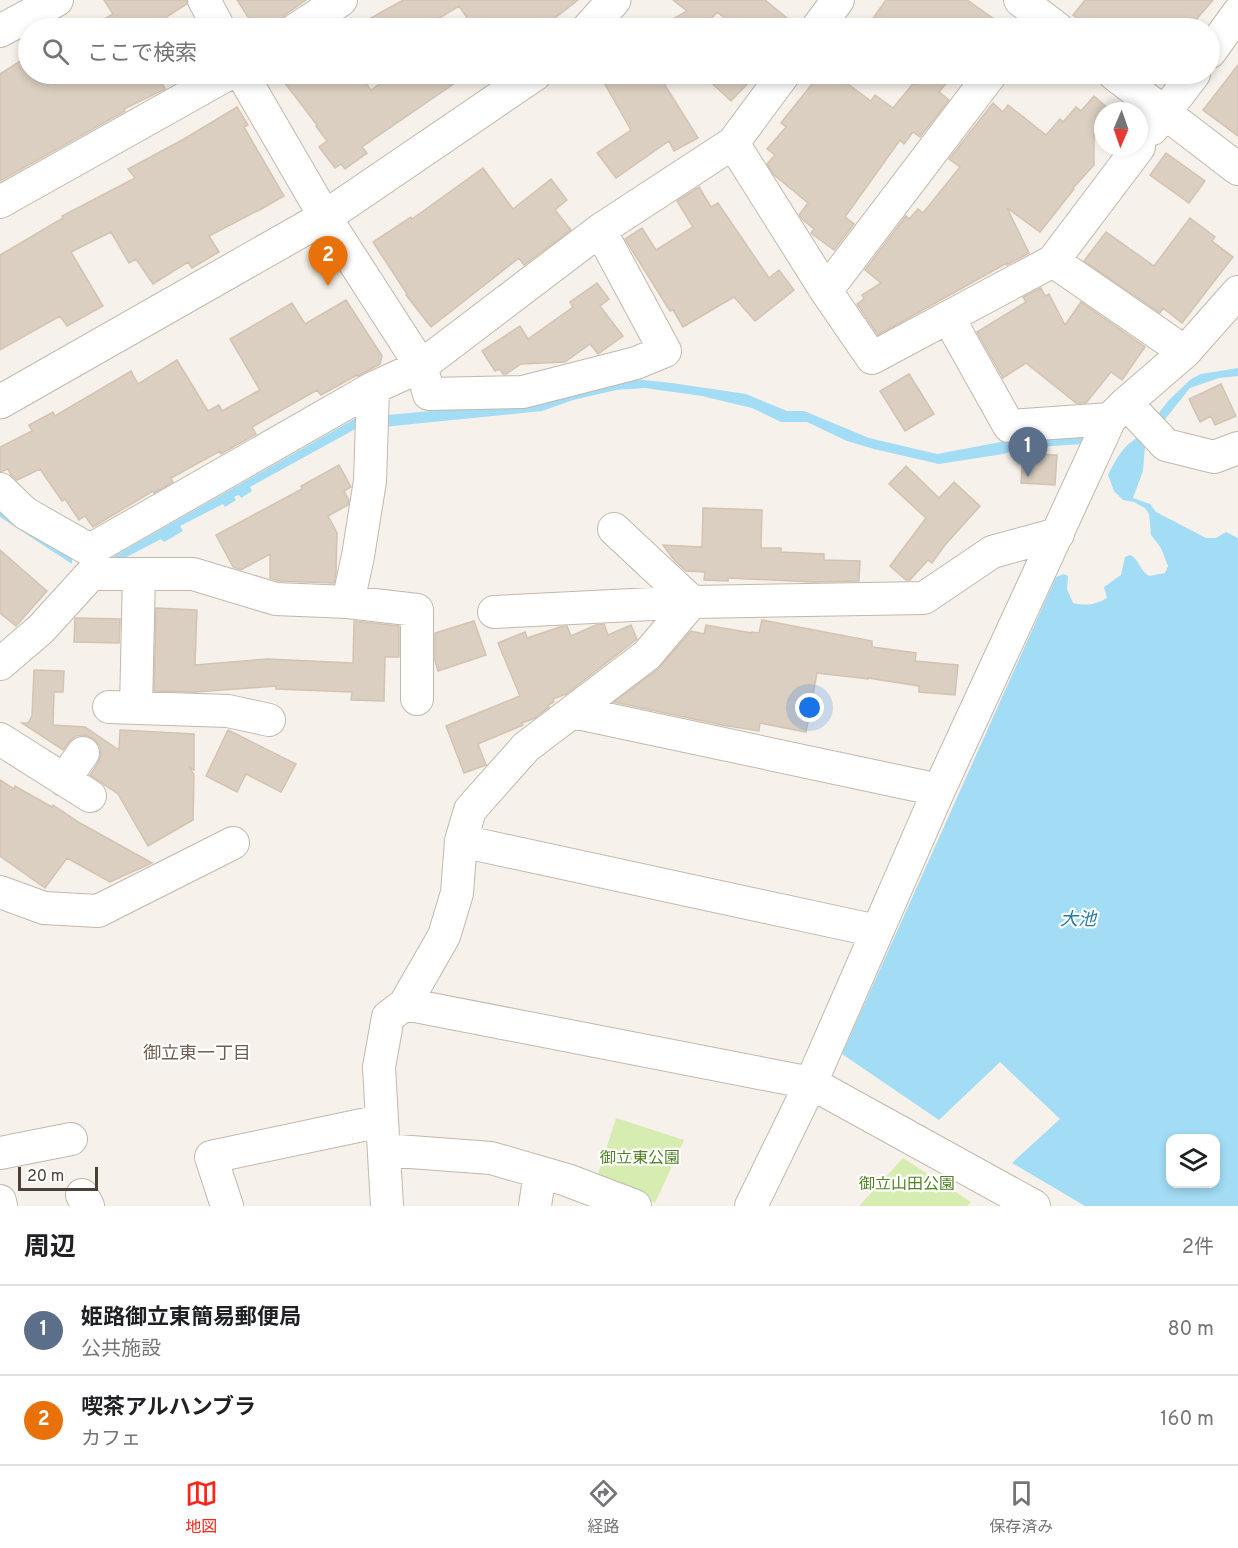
<!DOCTYPE html>
<html lang="ja">
<head>
<meta charset="utf-8">
<style>
	:root { --surface:#fff; --page:#f6f6f6; --text:#202124; --muted:#757577; --line:#e0e0e0; --accent:#ff2418 }
	body { margin:0; font-family:Overpass,"Noto Sans JP",sans-serif; background:var(--page); color:var(--text) }
	.controls { position:absolute; right:18px; bottom:18px; display:grid; overflow:hidden; border-radius:12px; box-shadow:0 3px 9px #0003 }
	.controls button { width:54px; height:54px; display:grid; place-items:center; padding:0; border:0; border-bottom:2px solid var(--line); background:var(--surface); color:var(--text); font:30px sans-serif }
	.compass { position:absolute; left:1094px; top:102px; width:54px; height:54px; border-radius:50%; background:var(--surface); box-shadow:0 3px 9px #0003; rotate:182deg }
	.scale { position:absolute; left:18px; bottom:15px; width:80px; box-sizing:border-box; padding-left:6px; border:3px solid #4b4137; border-top:0; font-size:16px; line-height:21px; white-space:nowrap; color:#4b4137; -webkit-text-stroke:4px #fff; paint-order:stroke }
	.you { position:absolute; left:810px; top:708px; width:21px; height:21px; margin:-15px; border:4px solid #fff; border-radius:50%; background:#1a73e8; box-shadow:0 0 0 9px #1a73e833 }
	.badge { display:grid; place-items:center; width:39px; height:39px; border-radius:50%; background:var(--accent); color:#fff; font-size:20px; font-weight:700 }
	.pin { position:absolute; translate:-50% -50px; filter:drop-shadow(0 2px 3px #0008) }
	.pin::after { content:''; position:absolute; top:32px; width:21px; height:18px; background:inherit; clip-path:polygon(0 0,100% 0,50% 100%) }
	.list { margin:0; padding:0; list-style:none }
	h2 { display:flex; justify-content:space-between; align-items:center; height:78px; margin:0; padding:0 24px; font-size:26px }
	h2 small { font-size:20px; font-weight:400; color:var(--muted) }
	.list li { display:grid; grid-template-columns:39px 1fr auto; gap:18px; align-items:center; box-sizing:border-box; height:90px; padding:0 24px; border-top:2px solid var(--line) }
	.list b { display:block; font-size:22px; white-space:nowrap }
	.list p { margin:0; font-size:20px; white-space:nowrap; color:var(--muted) }
	.list em { font-size:20px; font-style:normal; color:var(--muted) }
	.icon { flex:none; width:33px; height:33px; fill:none; stroke:currentColor; stroke-width:2; stroke-linecap:round; stroke-linejoin:round }
	.map { position:relative; flex:none; width:1238px; height:1206px; overflow:hidden }
	.search { position:absolute; background:var(--surface); box-shadow:0 3px 9px #0003; left:18px; right:18px; top:18px; height:66px; display:flex; align-items:center; gap:15px; box-sizing:border-box; padding:0 21px; border-radius:33px; color:var(--muted); font-size:22px }
	.sheet { height:258px; background:var(--surface) }
	nav { display:flex; justify-content:space-around; align-items:center; box-sizing:border-box; height:84px; border-top:2px solid var(--line); background:var(--surface); font-size:16px; color:var(--muted) }
	nav a { display:grid; justify-items:center; gap:3px }
	nav .on { color:var(--accent) }
	.map>svg:first-child { display:block }
	.green { fill:#d7ecb1 }
	.water { fill:#a3dcf5; fill-rule:evenodd }
	.building { fill:#dbcfc1; stroke:#d4c3b1; stroke-width:1.5 }
	.lines { fill:none; stroke-linecap:round; stroke-linejoin:round }
	.minor-casing { stroke:#c2b8ac; stroke-width:34 }
	.tertiary-casing { stroke:#c2b8ac; stroke-width:35 }
	.minor { stroke:#fff; stroke-width:32 }
	.tertiary { stroke:#fff; stroke-width:33 }
	.labels { text-anchor:middle; dominant-baseline:central; stroke-width:4.5; stroke-linejoin:round; paint-order:stroke }
	.park-label { font-size:16px; fill:#518225; stroke:#fff }
	.water-label { font-size:18px; font-style:italic; fill:#257ba5; stroke:#fff }
	.neighbourhood-label { font-size:18px; fill:#6e5e4e; stroke:#fff }
</style>
</head>
<body>
<div class="map">
<svg width="1238" height="1206" viewBox="0 0 1238 1206">
	<rect width="100%" height="100%" fill="#f6f1ea"/>
	<!-- green -->
	<path class="green" d="M616,1118l68,22 -29,63 -57,-29z
		M903,1158l68,44 -4,4h-108z"/>
	<!-- water -->
	<path class="water" d="M1238,368v8l-19,2 -29,10 -24,30 -21,28 -2,25 -10,27 17,6 6,8 50,26h10l10,-6 12,6v668h-153l-73,-43 48,-44 -60,-57 -61,58 -97,-66 214,-477 8,-3 4,2 -1,13 6,14c13,3 22,2 34,-5l-3,-11 17,-12 4,-18 5,-2c9,4 10,16 19,21l16,-3 3,-7 -7,-18 -10,-13 -2,-21 -4,-6 -11,-6 -11,-2 -9,-9 -6,-16c6,-12 14,-28 26,-35l24,-26 11,-14 22,-21 10,-5zM1170,1138h46v46h-46z
		M634,379l38,4 74,11 41,17h17l65,27 68,16 91,-17 59,-2 -5,9 -59,4 -20,6 -64,10 -65,-15 -27,-8 -40,-19h-26l-29,-14 -50,-12 -57,-8 -29,2 -43,10 -31,11 -179,18 -4,-2 -109,60 2,4 -11,7 -2,-3 -5,2 2,3 -11,7 -2,-3 -43,22 3,5 -19,11 -3,-3 -46,24 -1,-7 242,-138 96,-9z
		M0,511l72,48v5l-72,-47z"/>
	<!-- building -->
	<path class="building" d="M104,0h82l1,4 -36,23 -3,-6 -13,7h-47l25,-14z
		M237,0h69l-21,15 -4,8 -8,5h-18z
		M403,0h175l-36,28h-68l-15,-22 -36,22h-70z
		M673,0h92l34,28h-62l-20,-16 -13,16h-47l30,-17z
		M886,0h81l40,28h-141z
		M1085,0h128l-24,28h-99l-17,-13z
		M28,56v18h129l8,15 -41,20 1,2 -125,70v-107z
		M1238,65v71l-35,-26z
		M278,74h81l12,16 23,-16h74l-106,73 5,6 -22,16 -4,-5 -6,4 -16,-21 8,-6 -11,-15 1,-1z
		M599,74h59l40,64 -24,13 -5,-10 -53,37 -19,-25 34,-23z
		M702,74h55l-26,27z
		M820,74h14l37,27 4,-6 18,13 28,-34h33l-15,18 10,8 -29,37 -7,-5 -9,12 -4,-4 -55,77 9,7 -20,26 -23,-17 3,-4 -11,-9 -4,-5 9,-12 -35,-29 -6,-10 8,-9 -8,-6 19,-22 -5,-4z
		M1094,96l17,15h-8v32l-9,-8v30l-21,23 1,1 -34,43 -33,-24 22,45 -22,12v-2l-129,72 -21,-31 7,-5 -2,-4 19,-12 -16,-13 41,-54 3,3 9,-10 5,4 37,-46 -11,-8 44,-56 10,9 5,-7 38,30 14,-16 3,3 13,-15 5,4z
		M237,107l11,18 -4,2 40,69 -26,15h-1l-48,25 10,16 -27,16 -4,-6 -35,22 -17,-25 -7,4 -18,-31 -40,20 32,54 -36,20 -7,-10 -60,34v-95l63,-37 -1,-2 73,-38 -7,-9 56,-30z
		M1166,153l39,28 -16,22 -39,-28z
		M483,168l30,41 38,-30 16,21 -12,10 16,20 -47,35 -5,-7 -88,69 -25,-32 1,-1 -34,-52 38,-25 1,2z
		M699,187l12,20 7,-4 51,75 10,-8 15,20 -39,31 -21,-24 -51,30 -10,-17 -3,1 -45,-72 17,-11 14,22 37,-23 -16,-26z
		M1190,218l25,19 -3,4 21,16 -51,66 -19,-15 -3,5 -76,-52 22,-29 48,34z
		M597,283l12,16 -9,7 23,30 -25,18 -8,-10 -25,18 -44,2 -15,10h-3l-3,-5 -5,2 -13,-20 38,-25 8,13 45,-32 -3,-5z
		M1041,288l4,8 4,-2 16,31 16,-23 64,45 -23,33 -11,-8 -25,31h-10l-50,-40 -23,15 -26,-46 49,-30 -3,-5z
		M346,300l36,56 -2,8 -22,12 -1,-1 -36,20 -4,-5 -65,37 4,7 -35,20 -1,-3 -49,27 2,4 -19,11 -1,-2 -60,36 -8,-11 -6,4 -14,-21 -3,2 -22,-32 -23,11 -6,-5 -3,-6 -8,3v-25l32,-16 -3,-6 24,-13 2,4 76,-45 7,13 39,-24 31,51 11,-6 3,6 38,-21 -30,-51 62,-36 13,21z
		M909,374l25,40 -29,17 -25,-40z
		M1221,384l15,32 -21,9 -4,-9 -11,6 -11,-23z
		M1023,454l34,1 -2,30 -34,-2z
		M339,465l12,22 -7,4 5,9 -1,5 -20,11 9,17 -1,40 -2,10 -55,-2 -9,-3v-24l-29,16 -8,-3 -17,-32 86,-46 -1,-3z
		M906,466l33,32 15,-16 26,24 -35,39 -13,18 -4,-3 -18,20h-4l-16,-14 36,-48 -37,-34z
		M703,508l59,2 -1,38h20v4l43,2v6l36,1 -1,20 -45,1 -86,-4v3l-24,-1 1,-8 -19,-1 -12,-11 -11,-15 39,2z
		M0,550l47,41 -31,35 -16,-13z
		M156,608l41,2 -2,55 72,-6 86,4 1,-42 45,5v31h-14l-1,44 -33,-1 1,-8 -76,-3v-3l-81,6 -41,-1z
		M75,618l45,1 -1,24 -45,-1z
		M762,620l110,21v6l44,6 -1,8 43,4 -3,30 -36,-3v-6l-51,-8v1l-51,-6 -11,59 -46,-9 -1,8 -37,-6 -108,-23 44,-33 33,-38 13,3 2,-9 46,8v-1l7,1z
		M474,621l12,34 -48,16 -3,-10v-28z
		M604,624l4,11 23,-10 6,14 -71,55 -13,5 1,3 -6,3 1,2 -14,11 -13,5 1,2 -45,19 8,21 -22,8 -18,-47 74,-30 -22,-53 27,-11 2,6 33,-11 7,-1 4,10 25,-11z
		M34,670l30,1 -1,21h-9l-1,33 32,2 34,23 1,-20 74,4v36l-4,-2 4,7 -1,45 -45,26 -30,-52 -28,-19 8,-12 3,-8 -1,-9 -6,-7 -9,-4 -9,1 -7,6 -6,8 -41,-27h6l4,-7z
		M228,730l68,34 -15,28 -35,-18 -9,18 -31,-16z
		M0,780l14,9 1,-3 37,21 1,-2 27,18 72,40 -42,19 -43,-24 -22,30 -45,-32z"/>
	<g class="lines">
		<defs>
			<path id="minor" d="M204,0l15,28
				M1020,0l37,28
				M298,28l43,-28
				M817,28l21,-28
				M0,31l57,-31
				M1210,52l28,-39
				M242,74l83,143 96,149 8,28 94,-2 113,-29 29,-12 -65,-121
				M1114,74l124,95
				M1152,129l42,-55
				M733,143l93,148 46,67 181,-97 86,-114
				M0,202l228,-128
				M1053,261l132,91
				M826,291l165,-217
				M948,317l61,109 101,-7
				M1126,403l40,42 48,12 24,-9
				M0,489l25,24 65,37 283,-162 48,-22 179,-136 133,-87 51,-69
				M348,602l10,-46 12,-75 3,-93
				M494,612l198,-10 -78,-73
				M0,664l41,-35 50,-55h102l83,25 72,3 69,8v89
				M109,707l119,4 41,9
				M136,708l3,-134
				M573,712l366,78
				M0,739l90,57
				M64,780l19,-27
				M461,841l416,90
				M0,892l44,16 54,3 135,-68
				M405,1004l406,79 223,123
				M384,1150l107,8 76,22 68,26
				M0,1153l71,-14
				M82,1195l6,11
				M0,1201l1,5
				M227,1206l-16,-49 170,-36
				M387,1206l-8,-139 9,-50 17,-13 39,-68 13,-43 4,-52 9,-31 56,-63 121,-92 45,-53 232,-4 68,-46 66,-18
				M535,1206l5,-34
				M751,1206l60,-123 128,-293 171,-371 16,-16 59,-51 53,-60"/>
			<path id="tertiary" d="M589,28l25,-28
				M0,402l325,-185 210,-143"/>
		</defs>
		<!-- minor casing -->
		<use href="#minor" class="minor-casing"/>
		<!-- tertiary casing -->
		<use href="#tertiary" class="tertiary-casing"/>
		<!-- minor -->
		<use href="#minor" class="minor"/>
		<!-- tertiary -->
		<use href="#tertiary" class="tertiary"/>
	</g>
	<g class="labels">
		<!-- park labels -->
		<g class="park-label">
			<text x="640" y="1159">御立東公園</text>
			<text x="907" y="1185">御立山田公園</text>
		</g>
		<!-- water labels -->
		<g class="water-label">
			<text x="1078" y="920">大池</text>
		</g>
		<!-- neighbourhood labels -->
		<g class="neighbourhood-label">
			<text x="197" y="1054">御立東一丁目</text>
		</g>
	</g>
</svg>
<div class="controls">
<button><svg class="icon" aria-label="layers" viewBox="0 0 24 24"><path d="M12 4l9 5-9 5-9-5zM3 14l9 5 9-5"/></svg></button>
</div>
<svg class="compass" viewBox="-18 -18 36 36"><path d="M0-13l5 13h-10z" fill="#e53935"/><path d="M0 13l5-13h-10z" fill="#757577"/></svg>
<div class="scale">20 m</div>
<div class="you"></div>
<div class="pin badge" style="left:1028px;top:477px;background:#5c6f8a">1</div>
<div class="pin badge" style="left:328px;top:286px;background:#e8710a">2</div>
<div class="search"><svg class="icon" aria-label="search" viewBox="0 0 24 24"><circle cx="10" cy="10" r="6"/><path d="M15 15l6 6"/></svg>ここで検索</div>
</div>
<section class="sheet">
<h2>周辺<small>2件</small></h2>
<ul class="list">
<li><span class="badge" style="background:#5c6f8a">1</span><div><b>姫路御立東簡易郵便局</b><p>公共施設</p></div><em>80 m</em></li>
<li><span class="badge" style="background:#e8710a">2</span><div><b>喫茶アルハンブラ</b><p>カフェ</p></div><em>160 m</em></li>
</ul>
</section>
<nav>
<a class="on"><svg class="icon" aria-label="map" viewBox="0 0 24 24"><path d="M3 6l6-2 6 2 6-2v14l-6 2-6-2-6 2zM9 4v14M15 6v14"/></svg>地図</a>
<a><svg class="icon" aria-label="directions" viewBox="0 0 24 24"><path d="M12 3l9 9-9 9-9-9zM9 14v-3h6M13 9l2 2-2 2"/></svg>経路</a>
<a><svg class="icon" aria-label="saved" viewBox="0 0 24 24"><path d="M7 4h10v16l-5-4-5 4z"/></svg>保存済み</a>
</nav>
</body>
</html>
